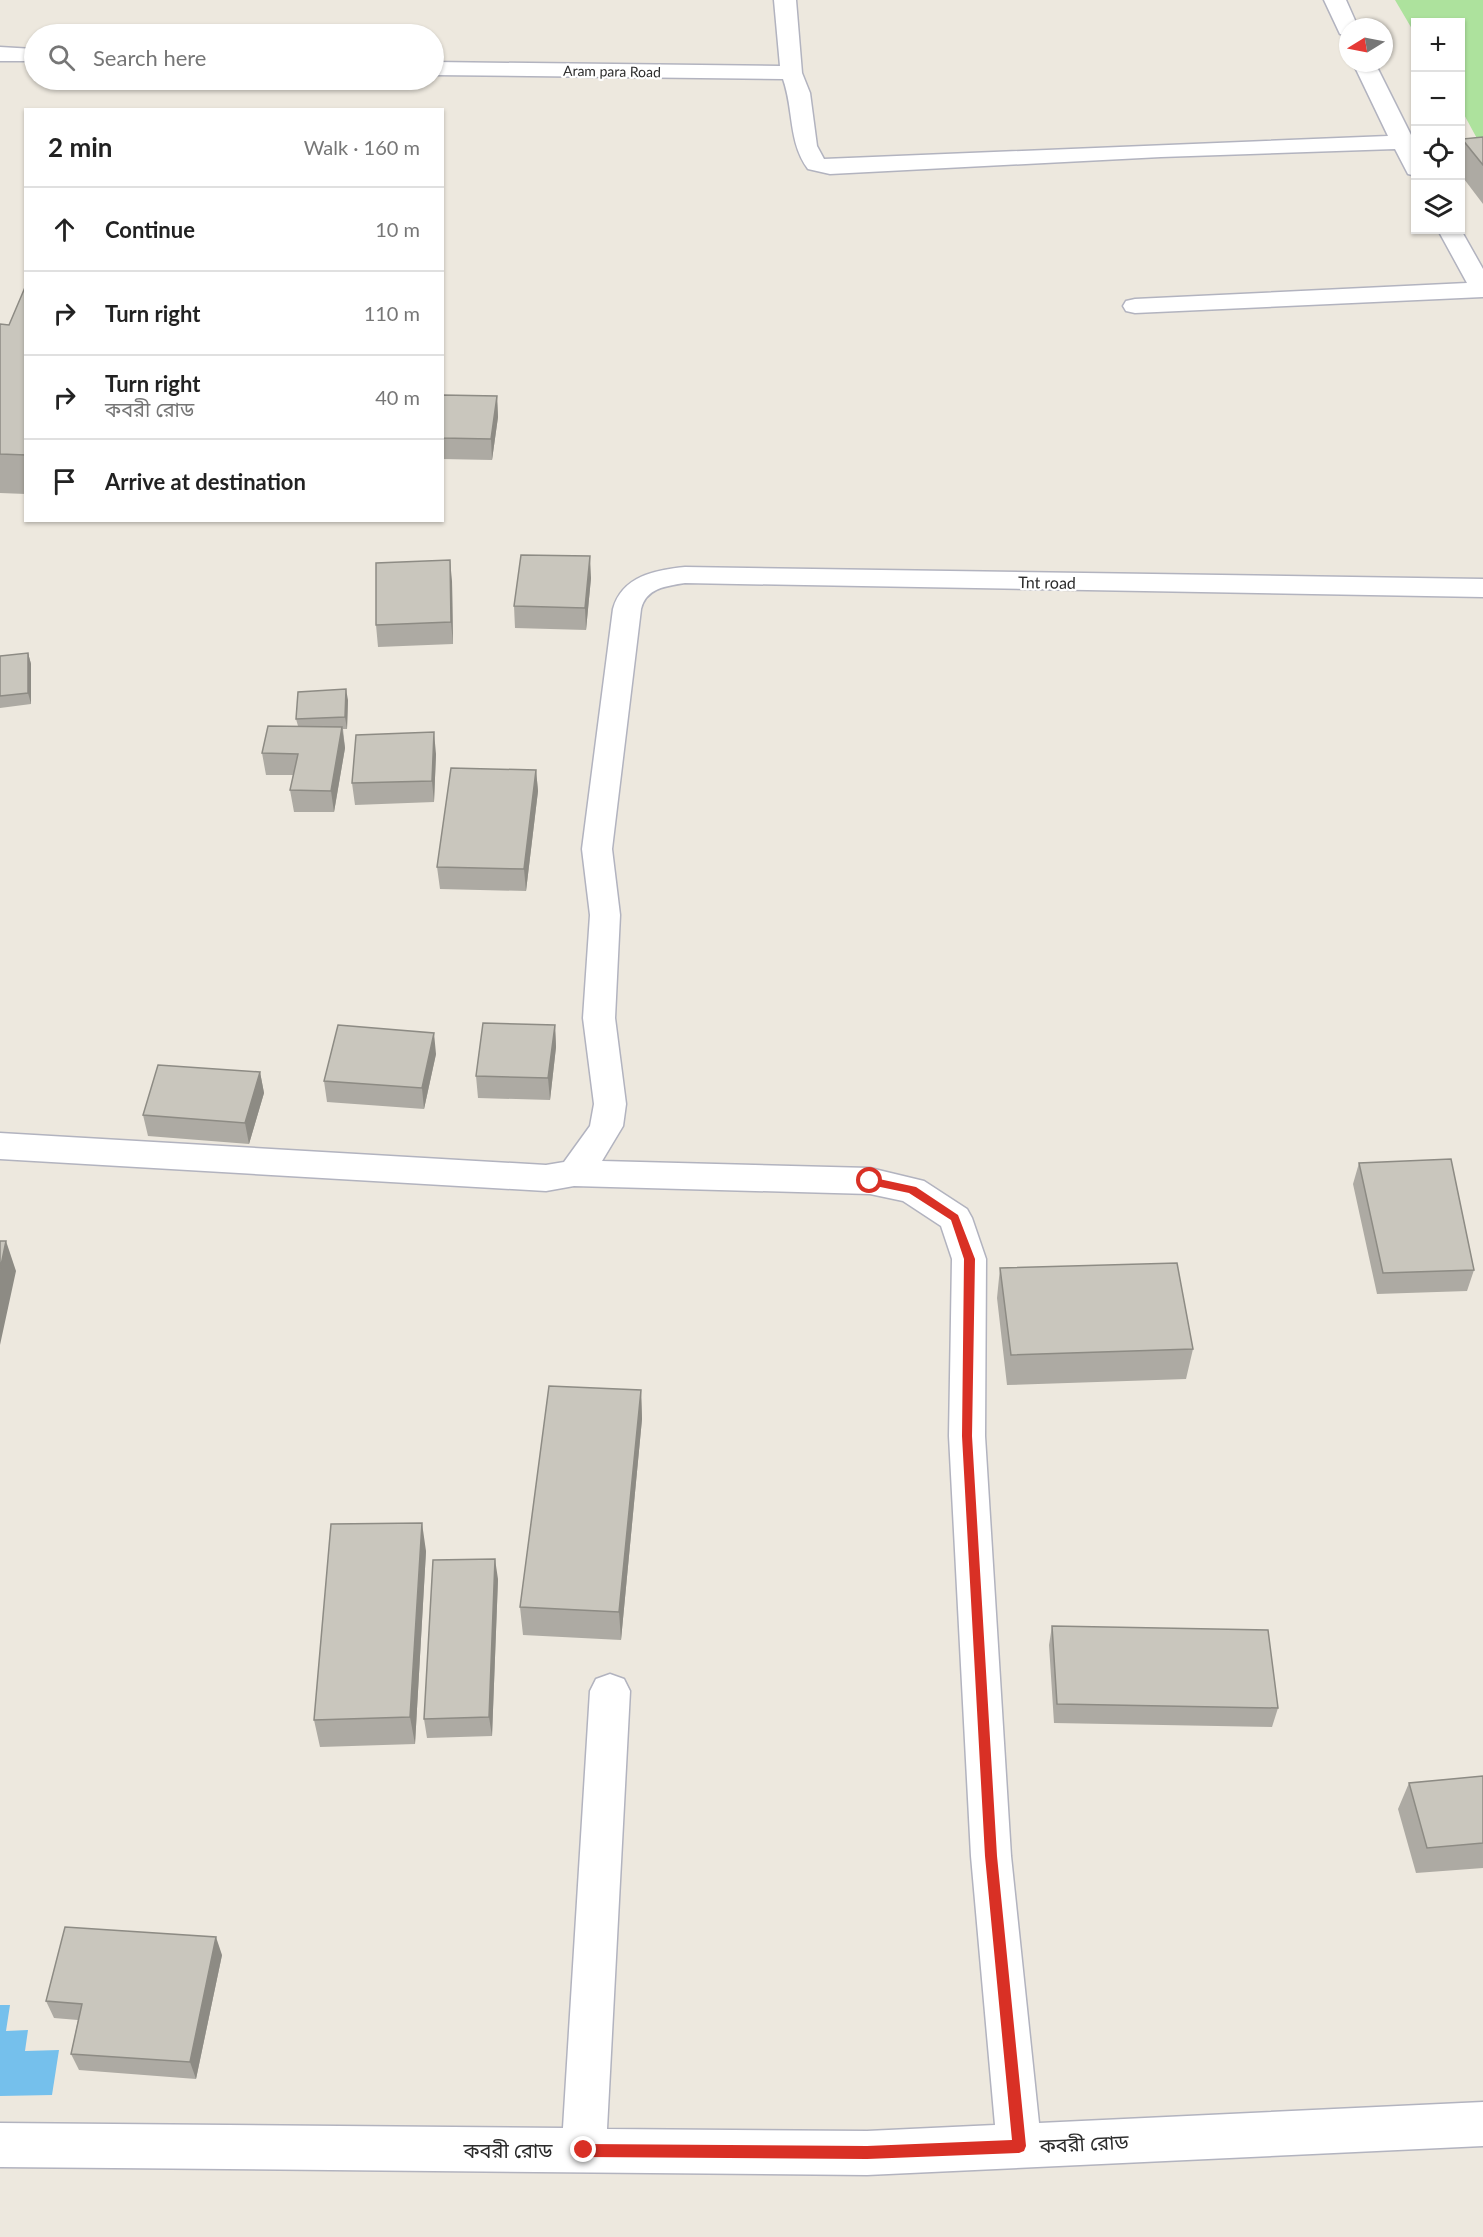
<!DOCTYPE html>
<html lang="en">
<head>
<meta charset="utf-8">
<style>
	:root { --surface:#fff; --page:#f2f2f2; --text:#222; --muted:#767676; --line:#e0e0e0 }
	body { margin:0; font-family:Lato,"Noto Sans Bengali",sans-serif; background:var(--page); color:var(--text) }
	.controls { position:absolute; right:18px; top:18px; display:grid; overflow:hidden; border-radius:0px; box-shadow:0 2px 4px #0004 }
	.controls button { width:54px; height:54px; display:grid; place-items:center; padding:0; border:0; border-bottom:2px solid var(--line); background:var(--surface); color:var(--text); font:30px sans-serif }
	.compass { position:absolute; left:1339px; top:18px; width:54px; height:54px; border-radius:50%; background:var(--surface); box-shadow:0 2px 4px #0004; rotate:260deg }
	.stop { position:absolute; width:18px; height:18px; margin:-14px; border:4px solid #d93025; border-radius:50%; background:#fff }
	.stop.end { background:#d93025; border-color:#fff; box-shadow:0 2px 6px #0008 }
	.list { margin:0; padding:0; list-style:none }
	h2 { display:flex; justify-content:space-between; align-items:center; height:78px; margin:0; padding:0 24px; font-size:26px }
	h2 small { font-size:20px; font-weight:400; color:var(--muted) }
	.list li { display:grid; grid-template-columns:39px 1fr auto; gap:18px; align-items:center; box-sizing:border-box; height:84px; padding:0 24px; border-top:2px solid var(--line) }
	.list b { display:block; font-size:22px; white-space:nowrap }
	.list p { margin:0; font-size:20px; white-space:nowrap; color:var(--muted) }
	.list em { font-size:20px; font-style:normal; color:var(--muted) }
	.icon { flex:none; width:33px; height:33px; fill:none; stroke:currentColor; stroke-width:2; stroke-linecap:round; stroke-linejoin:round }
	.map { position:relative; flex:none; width:1483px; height:2237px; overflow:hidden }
	.search { position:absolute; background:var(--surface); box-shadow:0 2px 4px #0004; left:24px; top:24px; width:420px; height:66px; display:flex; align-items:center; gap:15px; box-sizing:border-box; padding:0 21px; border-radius:33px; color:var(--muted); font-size:22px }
	.panel { position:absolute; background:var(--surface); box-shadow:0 2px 4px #0004; left:24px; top:108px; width:420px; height:414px; border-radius:0px }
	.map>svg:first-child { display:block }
	.green { fill:#ade29d }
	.water { fill:#75c0ec }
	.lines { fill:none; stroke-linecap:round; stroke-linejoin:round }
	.minor-casing { stroke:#b2b3bf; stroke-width:3 }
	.minor { fill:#fff; fill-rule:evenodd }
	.wall { fill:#adaaa3 }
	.shaded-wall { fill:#8d8b84 }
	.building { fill:#c9c6bd; stroke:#8d8b84; stroke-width:1.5 }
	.route { fill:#d93025 }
	.labels { text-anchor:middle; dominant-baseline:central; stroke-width:4.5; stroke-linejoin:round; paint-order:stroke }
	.far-street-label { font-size:14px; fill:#2c2c2c; stroke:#fff }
	.street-label { font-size:16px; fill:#2c2c2c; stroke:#fff }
	.near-street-label { font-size:20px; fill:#2c2c2c; stroke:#fff }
</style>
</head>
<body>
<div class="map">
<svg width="1483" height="2237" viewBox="0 0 1483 2237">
	<rect width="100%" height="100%" fill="#ede8de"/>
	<!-- green -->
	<path class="green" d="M1395,0h88v143l-3,1 -19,-35 -1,-87h-44l-1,12z"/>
	<!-- water -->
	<path class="water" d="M10,2005l-4,26 22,-1 -3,21 34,-1 -7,45 -52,1v-91z"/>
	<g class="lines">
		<defs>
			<path id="minor" d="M774,0h22l6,73 8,20 7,53 7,13 564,-23 -35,-73h22l41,82v31l-8,-2 -13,-25 -234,8 -331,17 -22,-5c-20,-27 -14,-59 -25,-90l-349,-4v-13l346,4z
				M1324,0h22l12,27h-10v8l-8,-1z
				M0,47l34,2v12h-34z
				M1438,230h23l22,39v28l-348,16 -9,-2 -3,-5 3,-5 9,-2 332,-16z
				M685,567l798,12v18l-798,-14c-19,3 -39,5 -44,26l-29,240 8,66 -5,103 11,86 -3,22 -21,35 268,7 54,13 43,28 5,9 14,41 -1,177 26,420 28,267 444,-21v44l-616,29 -867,-8v-44l563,5 27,-437 6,-12 14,-5 14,5 6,12 -23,438 260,2 128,-6 -24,-269 -22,-420 3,-177 -11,-33 -38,-25 -33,-7 -296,-8 -28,5 -546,-32v-26l546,32 18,-3 26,-36 4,-22 -11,-86 7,-103 -8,-66 31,-240c9,-33 42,-39 72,-42z"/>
		</defs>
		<!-- minor casing -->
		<use href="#minor" class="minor-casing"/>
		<!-- minor -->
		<use href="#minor" class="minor"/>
	</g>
	<!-- wall -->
	<path class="wall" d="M1483,137v67l-22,-29v-28l1,-8z
		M26,285v209l-26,-1v-169l9,1z
		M442,395l55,1 1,21 -6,43 -50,-1z
		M591,578l-5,52 -71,-2 -1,-22z
		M452,581l1,63 -75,3 -2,-22z
		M28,653l3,11v40l-31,4v-52z
		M348,700l-1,29h-4l2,19 -11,64h-40l-4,-22 3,-15h-27l-4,-22 36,-27 -2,-7z
		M436,754l-2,48 -79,3 -3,-22z
		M536,770l2,21 -12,100 -86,-2 -3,-22z
		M555,1025l1,22 -6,53 -72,-2 -2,-22z
		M436,1054l-12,55 -97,-7 -3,-21z
		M260,1072l4,21 -15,51 -101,-8 -5,-21z
		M1359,1163l115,107 -7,21 -90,3 -24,-110z
		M1000,1268l193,81 -7,30 -179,6 -10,-87z
		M641,1390l1,29 -21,221 -98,-5 -3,-28z
		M426,1551l-11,193 -95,3 -6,-27z
		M498,1579l-6,157 -65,2 -3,-19z
		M1052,1626l226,82 -6,19 -218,-4 -5,-78z
		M1483,1776v92l-67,5 -18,-64 11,-26z
		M222,1955l-26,124 -117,-9 -8,-16 7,-34 -24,-2 -8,-17z"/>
	<!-- shaded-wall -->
	<path class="shaded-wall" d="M497,396l1,21 -6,43 -1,-21z
		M590,556l1,22 -5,52 -1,-22z
		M450,560l2,21 1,63 -2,-22z
		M28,653l3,11v40l-3,-11z
		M346,689l2,11 -1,29 -2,-12z
		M342,727l3,21 -11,64 -3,-21z
		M434,732l2,22 -2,48 -2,-21z
		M536,770l2,21 -12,100 -2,-22z
		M555,1025l1,22 -6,53 -2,-22z
		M434,1033l2,21 -12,55 -2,-21z
		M260,1072l4,21 -15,51 -4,-21z
		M6,1241l10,30 -16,74v-75z
		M641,1390l1,29 -21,221 -2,-28z
		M422,1523l4,28 -11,193 -5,-27z
		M495,1559l3,20 -6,157 -3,-19z
		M216,1937l6,18 -26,124 -6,-17z"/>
	<!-- building -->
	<path class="building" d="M1483,137v28l-21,-26z
		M26,285v170l-26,-1v-130l9,1z
		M442,395l55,1 -6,43 -49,-1z
		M521,555l69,1 -5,52 -71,-2z
		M450,560l1,62 -75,3v-62z
		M28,653v40l-28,3v-40z
		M346,689l-1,28 -49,2 2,-27z
		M268,726l74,1 -11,64 -41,-1 8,-36 -36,-1z
		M434,732l-2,49 -80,2 4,-48z
		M451,768l85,2 -12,99 -87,-2z
		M483,1023l72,2 -7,53 -72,-2z
		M338,1025l96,8 -12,55 -98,-7z
		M158,1065l102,7 -15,51 -102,-8z
		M1451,1159l23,111 -91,3 -24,-110z
		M0,1241h6l-6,29z
		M1177,1263l16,86 -182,6 -11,-87z
		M549,1386l92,4 -22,222 -99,-5z
		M422,1523l-12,194 -96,3 17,-196z
		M495,1559l-6,158 -65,2 9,-159z
		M1052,1626l216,4 10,78 -221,-4z
		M1483,1776v67l-56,5 -18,-65z
		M65,1927l151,10 -26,125 -119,-8 11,-50 -36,-3z"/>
	<!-- route -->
	<path class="route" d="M870,1177l46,10 42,28 17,44 -3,177 25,420 29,290 -2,5 -5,2 -152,6 -283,-2 -5,-2 -2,-5 2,-4 5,-2 283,2 145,-6 -27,-284 -23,-420 2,-177 -13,-39 -42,-27 -43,-9v-6z"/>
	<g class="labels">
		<!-- far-street labels -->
		<g class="far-street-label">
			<text transform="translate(612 71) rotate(1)">Aram para Road</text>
		</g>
		<!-- street labels -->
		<g class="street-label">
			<text transform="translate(1047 582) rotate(1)">Tnt road</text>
		</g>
		<!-- near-street labels -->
		<g class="near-street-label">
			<text transform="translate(1084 2143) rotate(-3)">কবরী রোড</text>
			<text x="508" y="2150">কবরী রোড</text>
		</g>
	</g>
</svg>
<div class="controls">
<button>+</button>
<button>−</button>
<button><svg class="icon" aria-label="locate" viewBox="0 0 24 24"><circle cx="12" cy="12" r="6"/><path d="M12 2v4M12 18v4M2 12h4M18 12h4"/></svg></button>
<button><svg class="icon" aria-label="layers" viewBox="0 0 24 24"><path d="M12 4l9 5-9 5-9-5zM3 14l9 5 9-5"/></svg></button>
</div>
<svg class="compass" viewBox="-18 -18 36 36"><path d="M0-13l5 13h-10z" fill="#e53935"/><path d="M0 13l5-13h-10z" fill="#767676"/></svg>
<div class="stop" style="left:870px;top:1181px"></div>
<div class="stop end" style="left:584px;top:2150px"></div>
<div class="search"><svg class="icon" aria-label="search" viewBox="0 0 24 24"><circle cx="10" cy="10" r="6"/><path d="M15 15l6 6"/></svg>Search here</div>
<section class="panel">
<h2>2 min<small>Walk · 160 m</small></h2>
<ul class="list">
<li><svg class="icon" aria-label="ahead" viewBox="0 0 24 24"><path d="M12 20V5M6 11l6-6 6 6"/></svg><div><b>Continue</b></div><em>10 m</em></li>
<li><svg class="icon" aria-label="right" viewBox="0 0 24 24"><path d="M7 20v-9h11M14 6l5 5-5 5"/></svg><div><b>Turn right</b></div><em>110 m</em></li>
<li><svg class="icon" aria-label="right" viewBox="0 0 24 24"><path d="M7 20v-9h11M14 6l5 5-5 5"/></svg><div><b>Turn right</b><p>কবরী রোড</p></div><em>40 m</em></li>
<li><svg class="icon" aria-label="arrive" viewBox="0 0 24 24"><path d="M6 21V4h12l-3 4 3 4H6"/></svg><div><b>Arrive at destination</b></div></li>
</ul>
</section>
</div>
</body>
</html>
